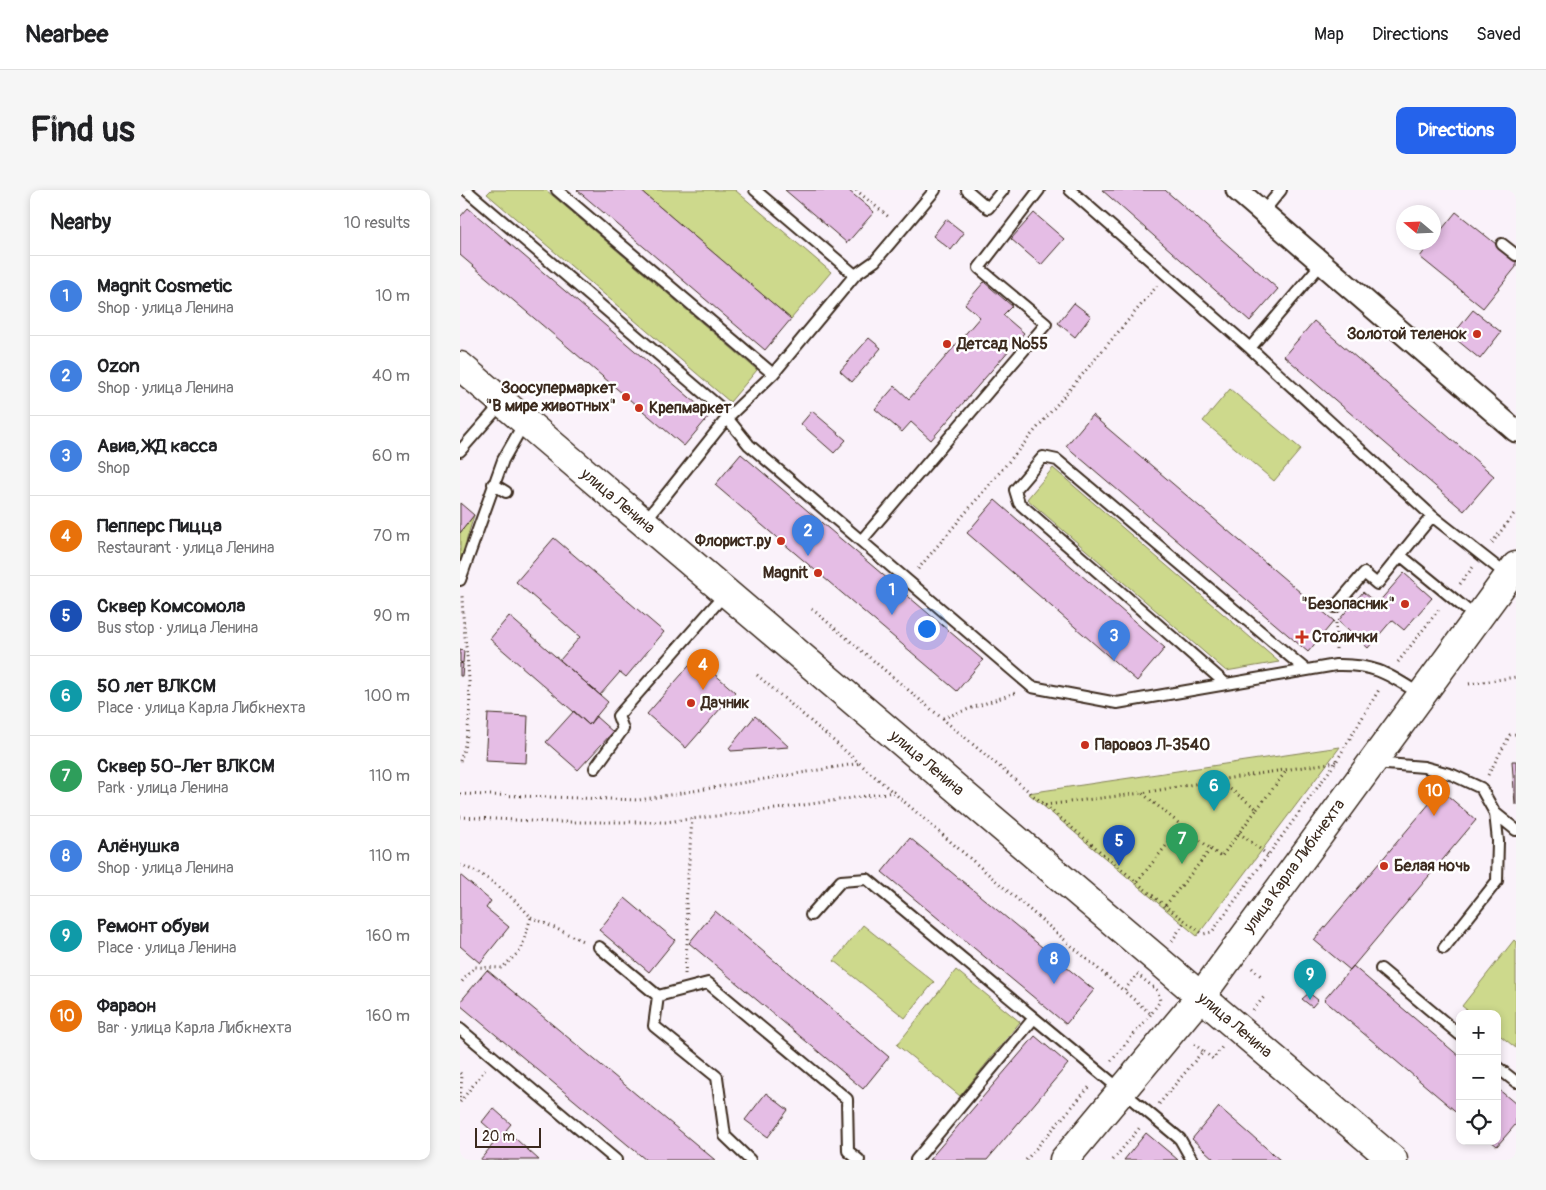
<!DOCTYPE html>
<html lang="en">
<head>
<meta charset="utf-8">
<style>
	:root { --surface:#fff; --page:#f6f6f6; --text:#202124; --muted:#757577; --line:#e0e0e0; --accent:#2563eb }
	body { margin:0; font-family:Pangolin,sans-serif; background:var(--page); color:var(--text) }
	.controls { position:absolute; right:15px; bottom:15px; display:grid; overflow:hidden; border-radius:10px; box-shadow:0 2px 8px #0003 }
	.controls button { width:45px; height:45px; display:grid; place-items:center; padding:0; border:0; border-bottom:1px solid var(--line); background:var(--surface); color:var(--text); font:25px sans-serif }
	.compass { position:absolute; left:936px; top:15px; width:45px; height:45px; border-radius:50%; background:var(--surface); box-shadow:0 2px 8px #0003; rotate:289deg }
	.scale { position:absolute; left:15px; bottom:12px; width:66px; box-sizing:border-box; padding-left:5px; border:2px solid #3b2a1e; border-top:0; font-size:14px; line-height:18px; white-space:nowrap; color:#3b2a1e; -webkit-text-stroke:4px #fff; paint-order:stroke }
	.you { position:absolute; left:466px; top:438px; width:18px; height:18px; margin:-12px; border:4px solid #fff; border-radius:50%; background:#1a73e8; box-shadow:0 0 0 8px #1a73e833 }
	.badge { display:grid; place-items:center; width:32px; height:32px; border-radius:50%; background:var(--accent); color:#fff; font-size:16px; font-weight:700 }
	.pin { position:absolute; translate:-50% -41px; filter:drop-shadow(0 1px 2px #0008) }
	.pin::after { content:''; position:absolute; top:26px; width:18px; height:15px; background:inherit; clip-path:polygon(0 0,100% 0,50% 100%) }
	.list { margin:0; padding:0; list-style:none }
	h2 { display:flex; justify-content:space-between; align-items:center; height:65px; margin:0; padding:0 20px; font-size:21px }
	h2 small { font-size:16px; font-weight:400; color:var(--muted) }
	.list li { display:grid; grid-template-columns:32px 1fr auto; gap:15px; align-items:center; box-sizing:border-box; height:80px; padding:0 20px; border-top:1px solid var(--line) }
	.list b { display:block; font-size:19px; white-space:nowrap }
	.list p { margin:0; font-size:16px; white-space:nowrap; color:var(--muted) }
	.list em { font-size:16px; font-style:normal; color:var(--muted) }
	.icon { flex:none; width:28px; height:28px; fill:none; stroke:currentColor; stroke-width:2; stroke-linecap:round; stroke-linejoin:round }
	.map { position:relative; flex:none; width:1056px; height:970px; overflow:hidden; border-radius:10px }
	header { display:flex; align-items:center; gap:30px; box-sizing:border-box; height:70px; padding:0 25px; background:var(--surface); border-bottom:1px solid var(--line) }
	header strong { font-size:24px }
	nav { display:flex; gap:28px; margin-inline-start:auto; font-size:18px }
	.intro { display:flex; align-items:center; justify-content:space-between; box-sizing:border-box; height:120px; padding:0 30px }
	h1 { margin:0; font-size:35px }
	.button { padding:12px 22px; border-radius:10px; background:var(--accent); color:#fff; font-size:18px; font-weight:700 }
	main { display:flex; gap:30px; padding:0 30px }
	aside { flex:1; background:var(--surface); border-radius:10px; box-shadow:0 2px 8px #0003 }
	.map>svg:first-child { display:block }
	.green { fill:#cdd98c; stroke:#848255 }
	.building { fill:#e5bde5; stroke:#3b2a1e }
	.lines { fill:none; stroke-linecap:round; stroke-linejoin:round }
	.lane-casing { stroke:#3b2a1e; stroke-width:14 }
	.street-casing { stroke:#3b2a1e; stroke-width:25 }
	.secondary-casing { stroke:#3b2a1e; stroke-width:31 }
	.path { stroke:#3b2a1e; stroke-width:3; stroke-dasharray:1 4; stroke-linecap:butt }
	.lane { stroke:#fff; stroke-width:10 }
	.street { stroke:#fff; stroke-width:21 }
	.secondary { stroke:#fff; stroke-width:28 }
	.poi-dot { fill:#c8321e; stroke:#fff; stroke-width:2 }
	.labels { text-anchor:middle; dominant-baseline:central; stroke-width:5; stroke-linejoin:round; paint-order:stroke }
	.poi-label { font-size:16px; font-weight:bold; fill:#3b2a1e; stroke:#fff; text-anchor:start }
	.street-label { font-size:16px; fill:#3b2a1e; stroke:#fff }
</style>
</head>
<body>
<header>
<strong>Nearbee</strong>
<nav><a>Map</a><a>Directions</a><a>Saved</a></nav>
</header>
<div class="intro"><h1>Find us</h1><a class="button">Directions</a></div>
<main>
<aside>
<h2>Nearby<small>10 results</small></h2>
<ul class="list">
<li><span class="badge" style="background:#3f7fe0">1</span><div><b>Magnit Cosmetic</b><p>Shop · улица Ленина</p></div><em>10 m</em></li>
<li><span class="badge" style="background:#3f7fe0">2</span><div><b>Ozon</b><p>Shop · улица Ленина</p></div><em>40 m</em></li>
<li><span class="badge" style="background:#3f7fe0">3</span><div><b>Авиа, ЖД касса</b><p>Shop</p></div><em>60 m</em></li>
<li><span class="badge" style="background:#e8710a">4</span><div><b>Пепперс Пицца</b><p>Restaurant · улица Ленина</p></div><em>70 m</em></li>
<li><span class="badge" style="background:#1a4fb4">5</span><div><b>Сквер Комсомола</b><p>Bus stop · улица Ленина</p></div><em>90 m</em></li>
<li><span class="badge" style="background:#0f9aa8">6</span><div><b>50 лет ВЛКСМ</b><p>Place · улица Карла Либкнехта</p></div><em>100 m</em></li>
<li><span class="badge" style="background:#2e9e5b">7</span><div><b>Сквер 50-Лет ВЛКСМ</b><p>Park · улица Ленина</p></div><em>110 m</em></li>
<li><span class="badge" style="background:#3f7fe0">8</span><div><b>Алёнушка</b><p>Shop · улица Ленина</p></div><em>110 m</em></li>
<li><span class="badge" style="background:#0f9aa8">9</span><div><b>Ремонт обуви</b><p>Place · улица Ленина</p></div><em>160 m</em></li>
<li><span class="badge" style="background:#e8710a">10</span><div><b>Фараон</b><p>Bar · улица Карла Либкнехта</p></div><em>160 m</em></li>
</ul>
</aside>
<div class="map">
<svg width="1056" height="970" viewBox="0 0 1056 970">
	<rect width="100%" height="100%" fill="#faf2fa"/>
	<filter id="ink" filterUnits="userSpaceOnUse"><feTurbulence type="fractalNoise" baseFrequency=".02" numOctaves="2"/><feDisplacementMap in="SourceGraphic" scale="10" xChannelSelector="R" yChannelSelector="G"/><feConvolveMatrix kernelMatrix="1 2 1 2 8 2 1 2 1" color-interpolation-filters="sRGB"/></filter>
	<g filter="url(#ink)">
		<!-- green -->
		<path class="green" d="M31,0h55l211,180 -27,32 -243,-208z
			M180,0h95l96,82 -40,47z
			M770,199l71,60 -27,32 -71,-60z
			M593,278l226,194 -53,9 -199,-172z
			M14,325l-14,47v-29z
			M880,557l-143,189 -169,-143z
			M403,735l71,57 -29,36 -71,-57z
			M1054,750l2,2v106l-19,-15v-19h-25l-10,-8z
			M496,780l64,52 -60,74 -63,-51z"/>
		<!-- building -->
		<path class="building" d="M117,0h63l151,129 -26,31z
			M325,0h63l26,22 -27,31z
			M642,0h63l113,99 -28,32z
			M8,18l242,207 -26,31 -224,-191v-38z
			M996,22l60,48v7l-33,41 -63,-51 11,-15h3v-3z
			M574,23l30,26 -23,26 -30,-26z
			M486,29l18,14 -13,17 -18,-14z
			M524,92l28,24 -9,9 21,18 -93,107 -20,-18 -9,10 -27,-23 20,-23 14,13 71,-82 -15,-13z
			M614,113l17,13 -16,21 -17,-14z
			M1013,120l28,22 -21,27 -28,-23z
			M854,131l180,155 -30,35 -180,-155z
			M409,148l12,10 -29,34 -12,-11z
			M352,221l34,29 -12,13 -33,-29z
			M632,225l242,206 -26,31 -242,-206z
			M281,264l242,206 -26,31 -242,-206z
			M535,310l170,148 -28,33 -170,-148z
			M0,313l14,12 -14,18z
			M94,348l110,94 -38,45 -6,-5 -20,23 -40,-35 20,-23 -64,-55z
			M944,383l28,25 -28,32 -12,-10 -24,28 -30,-27 25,-29 14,12z
			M49,426l99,86 -19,23 -99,-86z
			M0,460l4,1 -1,12 -3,-1z
			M236,468l39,34 -49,56 -39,-34z
			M0,473l3,1 -1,12h-2z
			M114,521l15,14 6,-9 18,16 -35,38 -32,-28z
			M28,524l40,2 -2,47 -41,-2z
			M295,526l6,5 28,26 -58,4 -2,-3z
			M1052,571h4v44h-1z
			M981,600l35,30 -126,150 -36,-30z
			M450,648l184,152 -28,34 -184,-152z
			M0,685l31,26 -5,7 23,19 -29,36 -20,-17z
			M165,708l50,42 -26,32 -50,-42z
			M255,721l174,146 -26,32 -174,-146z
			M893,776l107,91v58l-136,-115z
			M27,780l228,190h-69l-186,-155v-3z
			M849,803l9,7 -6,7 -10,-8z
			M575,846l33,28 -81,96h-58z
			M1037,898l19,16v20l-19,22 -6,-5h6z
			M306,903l22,17 -20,27 -23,-17z
			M759,917l61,53h-65l-23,-21z
			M33,918l18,16 -5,6 33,30h-59l19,-23 -17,-15z
			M686,943l24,20 8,7h-54z"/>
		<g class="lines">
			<defs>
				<path id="lane" d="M6,0l256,219 5,9 22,27 283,242 85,16 219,-38c39,-1 52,9 84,29
					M97,0l216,184
					M295,0l100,85
					M507,0l21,18 15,-18
					M610,0l180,158 182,168 75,59
					M803,22l18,-22
					M1042,54l14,11
					M790,158l72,-85
					M0,261l42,-48
					M33,294l13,8
					M185,331l82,-103 46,-44 82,-99 20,-14 60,-71
					M401,351l185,-217 -67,-56 60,-78
					M940,365l77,63
					M0,390l43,-120 21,-37
					M875,417l29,-34 13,11 55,-68
					M766,494l-207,-181 -4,-13 28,-33 14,3 249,210
					M914,573l50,4 29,8 28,13 14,25 21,17
					M135,578l28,-39 -5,-13 107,-122
					M351,725l30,-34 26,-2 167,139
					M139,757l59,49 50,-13 139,116 1,52 11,9
					M984,758l53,-67 1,-40 -3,-28
					M921,779l79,66
					M198,806l-4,30 63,51 8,59 25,24
					M0,839l156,131
					M1037,877l19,15
					M456,970l118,-142 146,121 12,21"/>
				<path id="street" d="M777,0l279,241"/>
				<path id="secondary" d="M0,176l933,794
					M604,970l137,-164 315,-430"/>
			</defs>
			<!-- lane casing -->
			<use href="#lane" class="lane-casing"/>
			<!-- street casing -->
			<use href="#street" class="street-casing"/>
			<!-- secondary casing -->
			<use href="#secondary" class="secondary-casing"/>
			<!-- path -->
			<path class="path" d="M396,0l34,28
				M1032,353l24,-32
				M458,379l239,-283
				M1000,394l13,-17
				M352,419l353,297 38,28 9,-2 124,-170 44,-74
				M876,459v-26
				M938,472l42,-54
				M297,485l367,316
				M1009,494l47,-7
				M483,528l72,-25
				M0,571c20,-54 3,-111 2,-167
				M1028,585l22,-40 6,-1
				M0,604l179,6 222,-37
				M585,615l97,-12
				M797,619l30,-39
				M0,627l90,5h115l111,-13 118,-17
				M722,636l-40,-33 76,-13
				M779,643l29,22
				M751,659l10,8 36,-48 -39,-29 118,-18
				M0,675c29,10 50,30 71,52l-10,33 -19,18 -27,-1 -15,17
				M677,692l45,-56 29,23 -46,57
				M71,727l54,25
				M712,751l13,-20
				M792,778l9,8
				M225,784l3,-45 -2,-24 6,-86
				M677,784l21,17 2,10 -9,13 -27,-23z
				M793,820l11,-13
				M734,854l9,7
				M651,871l40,-47
				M0,883l2,2 -2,26
				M0,912l25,-32
				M699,914l44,-53 10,8 9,-12
				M566,970l65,-75
				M653,970l28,-34"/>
			<!-- lane -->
			<use href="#lane" class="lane"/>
			<!-- street -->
			<use href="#street" class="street"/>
			<!-- secondary -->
			<use href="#secondary" class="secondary"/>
		</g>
	</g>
	<!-- markers -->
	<g class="poi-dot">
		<circle cx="1017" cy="144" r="5"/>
		<circle cx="487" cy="154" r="5"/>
		<circle cx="166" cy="207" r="5"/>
		<circle cx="179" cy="218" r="5"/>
		<circle cx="321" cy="351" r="5"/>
		<circle cx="358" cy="383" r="5"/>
		<circle cx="945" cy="414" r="5"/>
		<path d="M839.5 439.5h5v5h5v5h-5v5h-5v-5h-5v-5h5z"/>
		<circle cx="231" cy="513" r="5"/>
		<circle cx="625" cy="555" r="5"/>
		<circle cx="924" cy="676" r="5"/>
	</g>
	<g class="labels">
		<!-- poi labels -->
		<g class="poi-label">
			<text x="1007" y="144" text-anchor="end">Золотой теленок</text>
			<text x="497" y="154">Детсад №55</text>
			<text x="156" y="198" text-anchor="end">Зоосупермаркет<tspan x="156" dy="18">"В мире животных"</tspan></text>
			<text x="189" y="218">Крепмаркет</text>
			<text x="311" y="351" text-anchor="end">Флорист.ру</text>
			<text x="348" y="383" text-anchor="end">Magnit</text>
			<text x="935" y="414" text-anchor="end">"Безопасник"</text>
			<text x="852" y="447">Столички</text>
			<text x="241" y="513">Дачник</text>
			<text x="635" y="555">Паровоз Л-3540</text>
			<text x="934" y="676">Белая ночь</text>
		</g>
		<!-- street labels -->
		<g class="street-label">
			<text transform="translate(158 311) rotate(40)">улица Ленина</text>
			<text transform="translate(467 573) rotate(40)">улица Ленина</text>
			<text transform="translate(834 676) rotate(-54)">улица Карла Либкнехта</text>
			<text transform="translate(775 835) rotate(40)">улица Ленина</text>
		</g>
	</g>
</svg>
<div class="controls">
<button>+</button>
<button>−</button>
<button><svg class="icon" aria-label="locate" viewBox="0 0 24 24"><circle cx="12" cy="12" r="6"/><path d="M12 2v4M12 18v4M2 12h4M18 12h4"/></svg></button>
</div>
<svg class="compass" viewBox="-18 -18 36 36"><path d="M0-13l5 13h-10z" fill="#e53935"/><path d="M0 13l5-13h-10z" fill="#757577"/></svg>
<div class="scale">20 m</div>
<div class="you"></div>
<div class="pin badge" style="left:432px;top:425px;background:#3f7fe0">1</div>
<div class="pin badge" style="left:348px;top:366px;background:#3f7fe0">2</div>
<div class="pin badge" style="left:654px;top:471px;background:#3f7fe0">3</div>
<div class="pin badge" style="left:243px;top:500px;background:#e8710a">4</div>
<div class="pin badge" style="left:659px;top:676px;background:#1a4fb4">5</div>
<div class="pin badge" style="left:754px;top:621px;background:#0f9aa8">6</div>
<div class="pin badge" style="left:722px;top:674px;background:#2e9e5b">7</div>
<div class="pin badge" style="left:594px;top:794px;background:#3f7fe0">8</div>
<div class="pin badge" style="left:850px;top:810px;background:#0f9aa8">9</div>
<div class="pin badge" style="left:974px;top:626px;background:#e8710a">10</div>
</div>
</main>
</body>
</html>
